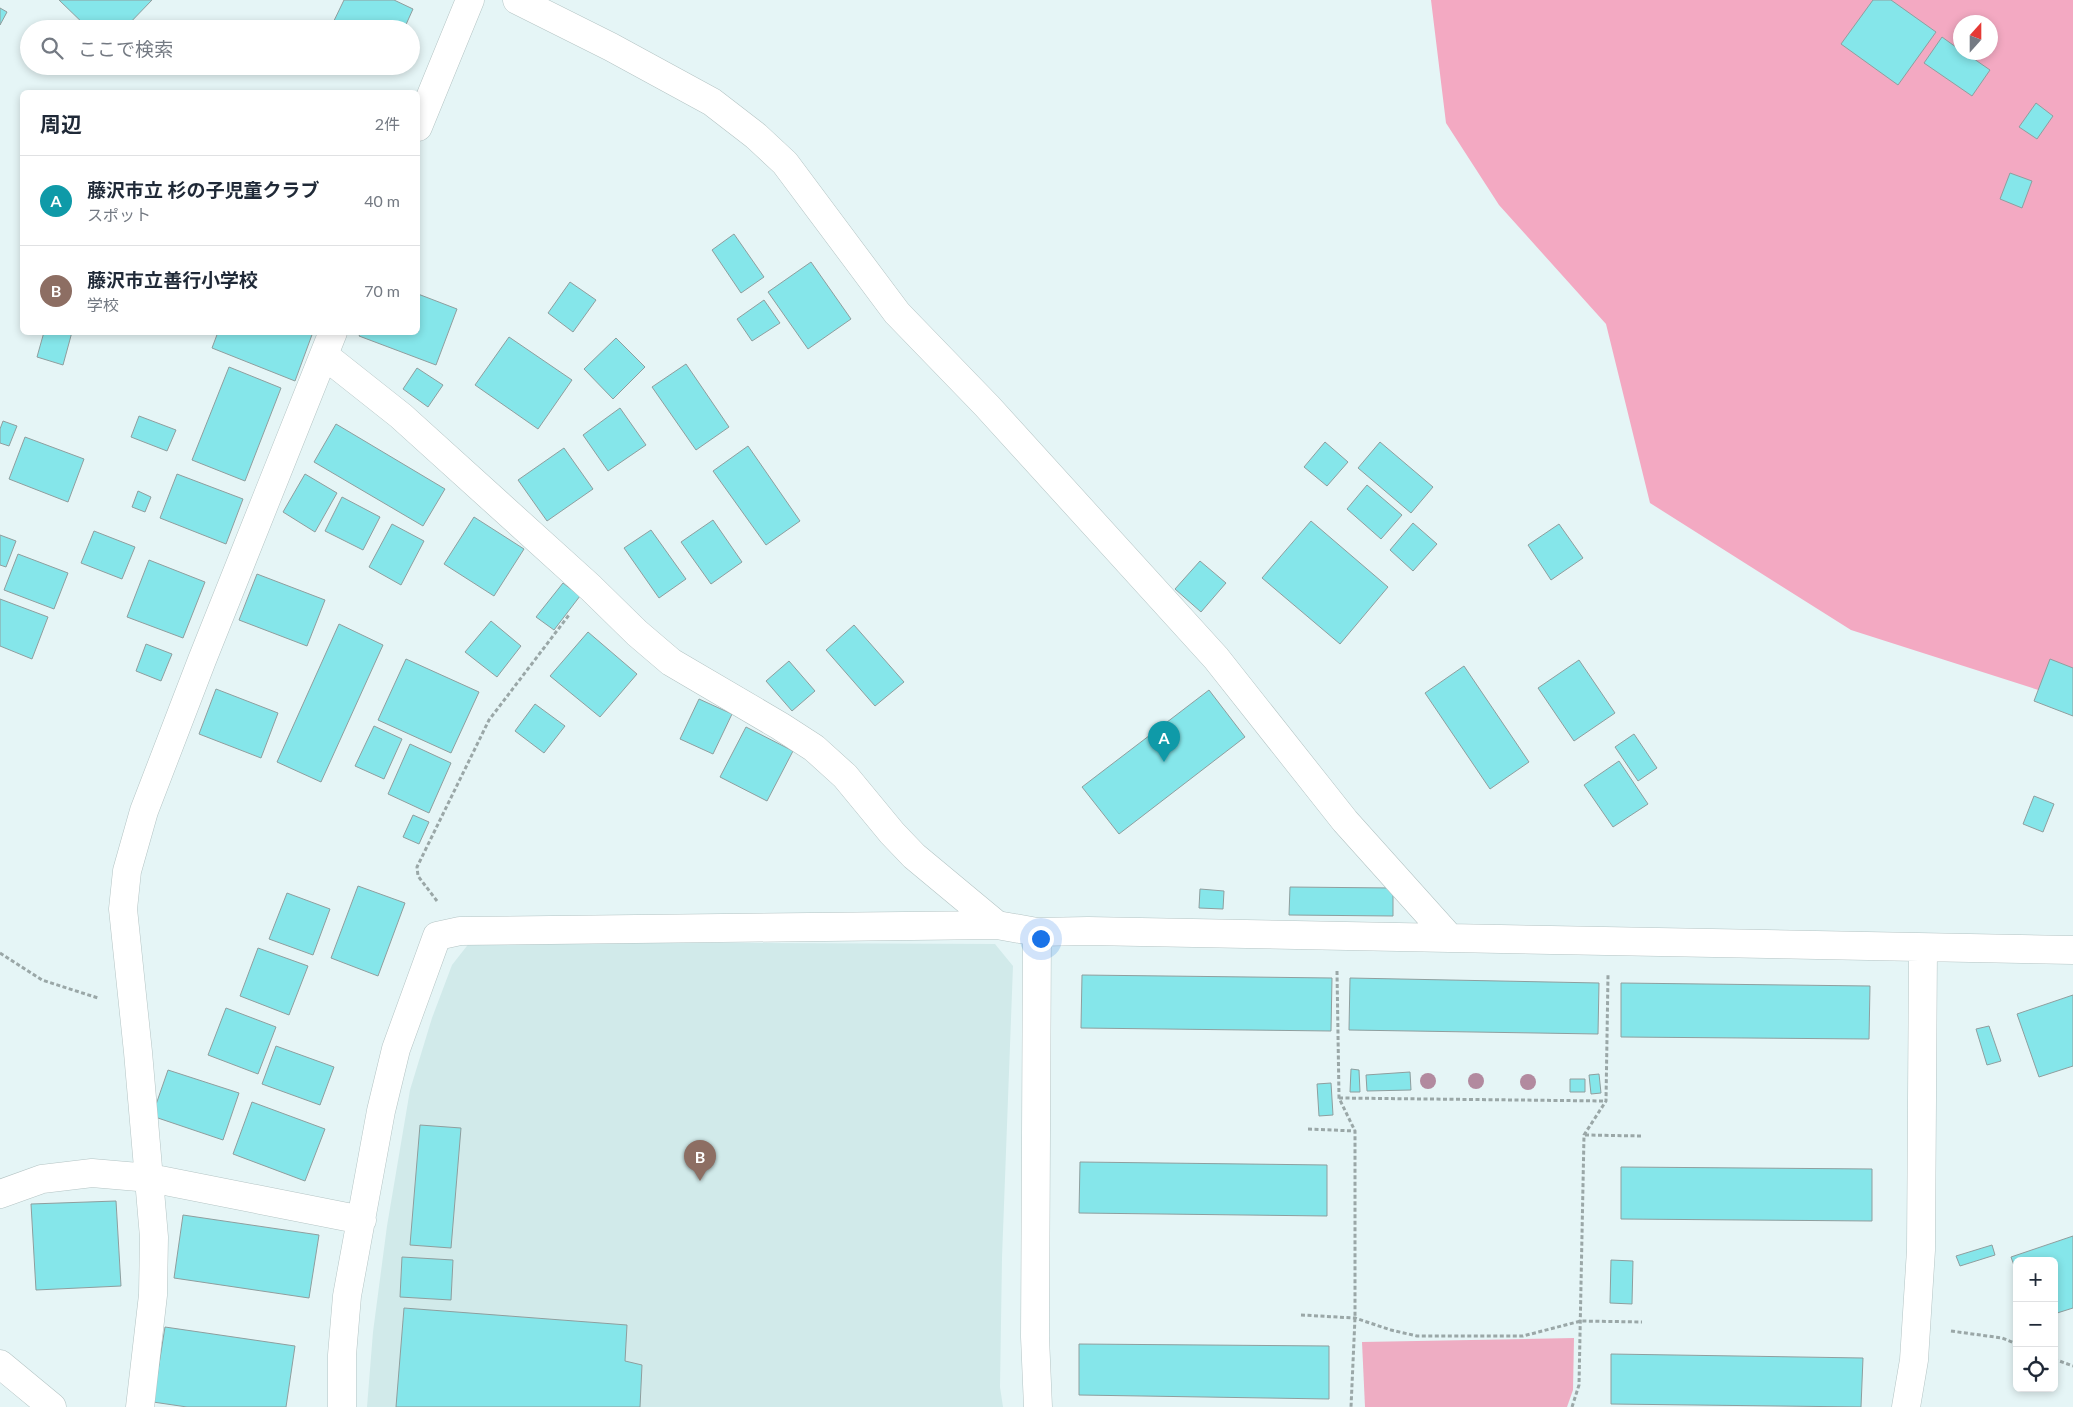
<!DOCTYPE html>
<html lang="ja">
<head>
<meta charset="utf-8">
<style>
	:root { --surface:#fff; --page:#f6f6f7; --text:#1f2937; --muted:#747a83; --line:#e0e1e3; --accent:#a51a5f }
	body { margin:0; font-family:Lato,"Noto Sans JP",sans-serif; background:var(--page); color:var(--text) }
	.controls { position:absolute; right:15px; bottom:15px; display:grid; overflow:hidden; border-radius:8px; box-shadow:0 2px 8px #0003 }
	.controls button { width:45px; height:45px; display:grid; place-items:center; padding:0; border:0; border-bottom:1px solid var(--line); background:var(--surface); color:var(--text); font:25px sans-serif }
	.compass { position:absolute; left:1953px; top:15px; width:45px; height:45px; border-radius:50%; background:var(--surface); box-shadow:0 2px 8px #0003; rotate:21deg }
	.you { position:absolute; left:1040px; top:938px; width:18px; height:18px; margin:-12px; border:4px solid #fff; border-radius:50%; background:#1a73e8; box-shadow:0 0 0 8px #1a73e833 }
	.badge { display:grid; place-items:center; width:32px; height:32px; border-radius:50%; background:var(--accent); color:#fff; font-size:16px; font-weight:700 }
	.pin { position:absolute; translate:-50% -41px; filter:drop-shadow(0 1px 2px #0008) }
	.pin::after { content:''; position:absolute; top:26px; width:18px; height:15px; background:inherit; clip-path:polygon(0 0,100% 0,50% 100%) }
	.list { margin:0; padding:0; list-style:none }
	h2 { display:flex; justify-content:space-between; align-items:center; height:65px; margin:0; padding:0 20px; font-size:21px }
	h2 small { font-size:16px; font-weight:400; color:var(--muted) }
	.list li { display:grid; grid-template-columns:32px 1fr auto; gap:15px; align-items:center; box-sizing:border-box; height:90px; padding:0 20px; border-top:1px solid var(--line) }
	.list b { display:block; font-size:19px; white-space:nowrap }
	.list p { margin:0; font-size:16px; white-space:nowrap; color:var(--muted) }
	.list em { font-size:16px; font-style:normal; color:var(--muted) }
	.icon { flex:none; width:28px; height:28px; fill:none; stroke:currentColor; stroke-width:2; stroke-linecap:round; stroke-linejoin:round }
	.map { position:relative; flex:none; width:2073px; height:1407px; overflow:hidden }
	.search { position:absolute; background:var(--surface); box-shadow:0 2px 8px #0003; left:20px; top:20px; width:400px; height:55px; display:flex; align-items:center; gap:12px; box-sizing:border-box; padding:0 18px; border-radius:28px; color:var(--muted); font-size:19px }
	.panel { position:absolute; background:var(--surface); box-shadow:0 2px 8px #0003; left:20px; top:90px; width:400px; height:245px; border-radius:8px }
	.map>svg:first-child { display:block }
	.built { fill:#d1eaea }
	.green { fill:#eeadc3 }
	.forest { fill:#f3a9c2; fill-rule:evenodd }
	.building { fill:#85e6ea; stroke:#8f9e9e }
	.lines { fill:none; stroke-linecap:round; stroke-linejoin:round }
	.street-casing { stroke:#b4c4c4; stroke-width:29 }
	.path { stroke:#9aa7a7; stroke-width:3; stroke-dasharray:4 2.5; stroke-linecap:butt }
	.street { stroke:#fff; stroke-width:28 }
	.tree { fill:#b28a9f }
</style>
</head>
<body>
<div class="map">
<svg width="2073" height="1407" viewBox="0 0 2073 1407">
	<rect width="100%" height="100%" fill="#e5f5f6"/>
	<!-- built -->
	<path class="built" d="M470,942l525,2 18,22 -11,292 -2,129 3,20h-636l6,-75 14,-106 23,-136 22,-72 20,-53z"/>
	<!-- green -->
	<path class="green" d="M1574,1338l-1,52 -6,17h-202l-3,-65z"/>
	<!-- forest -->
	<path class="forest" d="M1431,0h642v701l-222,-71 -201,-127 -44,-179 -107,-119 -53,-82zM1960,22h30v30h-30z"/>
	<!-- building -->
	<path class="building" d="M59,0h93l-28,29h-35z
		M344,0h50l19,9 -9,20h-74z
		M1873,0h18l45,32 -38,53 -57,-41z
		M0,8l7,4 -7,13z
		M1942,37l18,13v2h4l26,18 -18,26 -48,-33z
		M2036,103l17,13 -16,23 -18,-12z
		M2010,173l22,8 -10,27 -22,-9z
		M734,234l30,43 -23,16 -29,-43z
		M811,262l40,57 -43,30 -40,-57z
		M570,282l26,18 -23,32 -25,-19z
		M418,294l39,15 -21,56 -77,-29 2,-4h57z
		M764,300l16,23 -28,18 -15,-22z
		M44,332h28l-9,33 -26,-8z
		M218,332h95l-18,49 -83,-33z
		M509,337l63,43 -34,49 -63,-44z
		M616,338l29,29 -32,32 -29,-30z
		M686,364l43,63 -33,23 -44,-63z
		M229,367l52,21 -36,93 -53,-21z
		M417,368l26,17 -15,22 -25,-18z
		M620,408l26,37 -38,26 -25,-36z
		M139,416l37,14 -9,21 -36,-14z
		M3,421l14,5 -8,20 -9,-3v-14z
		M336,424l109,65 -22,37 -109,-64z
		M25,437l59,22 -16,43 -59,-23z
		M1325,442l23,20 -21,24 -23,-19z
		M1380,442l53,45 -22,26 -53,-45z
		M748,446l52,75 -34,24 -53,-74z
		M564,448l29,41 -46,32 -29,-41z
		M177,474l66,25 -17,45 -66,-26z
		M305,474l32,19 -22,39 -32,-20z
		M1367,485l35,30 -21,24 -34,-30z
		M138,491l13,6 -6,15 -13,-5z
		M342,497l38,20 -17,33 -38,-19z
		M474,517l50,32 -30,47 -50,-32z
		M713,520l29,42 -31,22 -30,-42z
		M1311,521l77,66 -48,57 -78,-66z
		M1413,523l24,21 -24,27 -23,-21z
		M392,524l32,17 -23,44 -32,-18z
		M1559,524l24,34 -32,22 -23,-35z
		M651,530l35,49 -27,19 -35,-50z
		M94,531l41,16 -13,32 -41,-16z
		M0,535l16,6 -10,26 -6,-2z
		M18,554l50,19 -14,36 -50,-19z
		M149,560l56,22 -22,56 -56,-21z
		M1200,561l26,22 -25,29 -26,-23z
		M257,574l68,26 -18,46 -68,-26z
		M563,583l17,13 -26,34 -18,-13z
		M0,599l48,18 -16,42 -32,-13z
		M491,621l30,25 -24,31 -32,-25z
		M339,624l44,21 -62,137 -44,-20z
		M854,625l50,57 -29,24 -49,-56z
		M588,632l49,42 -37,43 -50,-41z
		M146,644l26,10 -11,27 -25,-10z
		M406,659l73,33 -28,61 -73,-33z
		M2050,659l23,9v48l-39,-15z
		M1579,660l36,53 -41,28 -36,-53z
		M789,661l26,30 -23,20 -26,-30z
		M1464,666l65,96 -39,27 -65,-96z
		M216,689l62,24 -17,45 -62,-24z
		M1209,690l36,47 -126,97 -37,-47z
		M699,699l33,15 -19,40 -33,-15z
		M535,704l30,22 -21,27 -29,-22z
		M374,726l28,13 -18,40 -29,-13z
		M746,727l47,24 -26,50 -47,-24z
		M1634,734l23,34 -19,13 -23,-34z
		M410,744l41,19 -22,50 -41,-19z
		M1619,761l29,43 -35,23 -29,-42z
		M2034,796l20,8 -11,28 -20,-8z
		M413,815l16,7 -10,22 -16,-7z
		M358,886l47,17 -27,73 -47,-18z
		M1290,887l103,1v28l-104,-1z
		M1200,889l24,2 -1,18 -24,-1z
		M287,893l43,16 -17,46 -44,-16z
		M258,948l50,18 -19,49 -49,-19z
		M1082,975l250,3 -1,53 -250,-3z
		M1350,978l249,5 -1,51 -249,-4z
		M1621,983l249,3 -1,53 -248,-2z
		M2073,995v71l-34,11 -22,-63z
		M226,1008l50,19 -18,47 -50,-19z
		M1989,1026l12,35 -14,4 -11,-36z
		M276,1046l58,21 -14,38 -58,-21z
		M1351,1069l8,1 1,22h-10z
		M168,1070l71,23 -16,47 -71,-24z
		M1410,1072l1,18 -44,1 -1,-16z
		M1599,1074l2,19 -10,1 -2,-19z
		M1570,1079h15v13h-15z
		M1331,1083l2,32 -14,1 -2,-32z
		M252,1102l73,27 -20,52 -72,-27z
		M420,1125l41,3 -10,120 -41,-3z
		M1080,1162l247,3v51l-248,-3z
		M1621,1167l251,2v52l-251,-2z
		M116,1201l5,85 -85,4 -5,-86z
		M183,1215l136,20 -10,63 -135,-20z
		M2073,1236v72l-19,6v-53h-37v13l-6,-17z
		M1992,1245l3,10 -35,11 -4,-10z
		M402,1257l51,3 -2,40 -51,-3z
		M1611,1260l22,1 -1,43 -22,-1z
		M404,1308l223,17 -2,36 17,4 -2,42h-244z
		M165,1327l130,19 -9,61h-99l-34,-5z
		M1079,1344l250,2v53l-250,-4z
		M1611,1354l252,4 -2,49 -250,-3z"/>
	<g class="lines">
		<defs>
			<path id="street" d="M517,0l94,47 101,55 44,34 29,27 112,150 90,93 229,252 129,163 105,117
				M418,127l52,-127
				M324,355l77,61 190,172 46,45 34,29 109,64 34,22 31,28 47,57 22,23 83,69
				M1037,932l-2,405 3,70
				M0,1194l42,-15 50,-6 58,5 212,42
				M0,1364l52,43
				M140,1407l13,-112 1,-58 -16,-185 -15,-143 4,-38 17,-60 58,-151 131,-328
				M342,1407v-52l5,-59 34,-185 15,-62 41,-113 23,-5 537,-6 40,7 51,-1 985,19
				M1906,1407l8,-47 7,-110 2,-301"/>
		</defs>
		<!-- street casing -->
		<use href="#street" class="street-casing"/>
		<!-- path -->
		<path class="path" d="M437,901l-19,-25 -1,-9 72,-147 80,-105
			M0,953l42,27 56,18
			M1337,971l2,127 16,33v187l-4,89
			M1339,1098l267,3
			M1308,1129l47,2
			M1585,1135l57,1
			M1301,1315l54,3 36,12 26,6h106l58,-15 61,1
			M1951,1331l51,7 15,6
			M2054,1359l19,7
			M1572,1407l7,-22 5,-250 22,-34 2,-126"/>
		<!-- street -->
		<use href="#street" class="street"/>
	</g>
	<!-- trees -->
	<g class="tree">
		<circle cx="1428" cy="1081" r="8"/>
		<circle cx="1476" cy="1081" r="8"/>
		<circle cx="1528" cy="1082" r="8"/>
	</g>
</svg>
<div class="controls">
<button>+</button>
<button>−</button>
<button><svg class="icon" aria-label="locate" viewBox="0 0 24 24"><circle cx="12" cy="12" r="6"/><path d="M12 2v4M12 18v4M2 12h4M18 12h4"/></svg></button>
</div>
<svg class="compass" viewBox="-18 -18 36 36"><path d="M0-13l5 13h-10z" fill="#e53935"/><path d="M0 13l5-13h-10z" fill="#747a83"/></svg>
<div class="you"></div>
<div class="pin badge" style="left:1164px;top:762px;background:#0f9aa8">A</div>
<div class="pin badge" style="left:700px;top:1181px;background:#8d6e63">B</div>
<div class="search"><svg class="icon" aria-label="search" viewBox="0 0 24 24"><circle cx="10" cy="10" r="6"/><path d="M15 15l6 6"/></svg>ここで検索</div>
<section class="panel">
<h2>周辺<small>2件</small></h2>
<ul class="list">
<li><span class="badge" style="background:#0f9aa8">A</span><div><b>藤沢市立 杉の子児童クラブ</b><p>スポット</p></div><em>40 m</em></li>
<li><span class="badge" style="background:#8d6e63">B</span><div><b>藤沢市立善行小学校</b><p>学校</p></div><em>70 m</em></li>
</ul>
</section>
</div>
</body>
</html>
